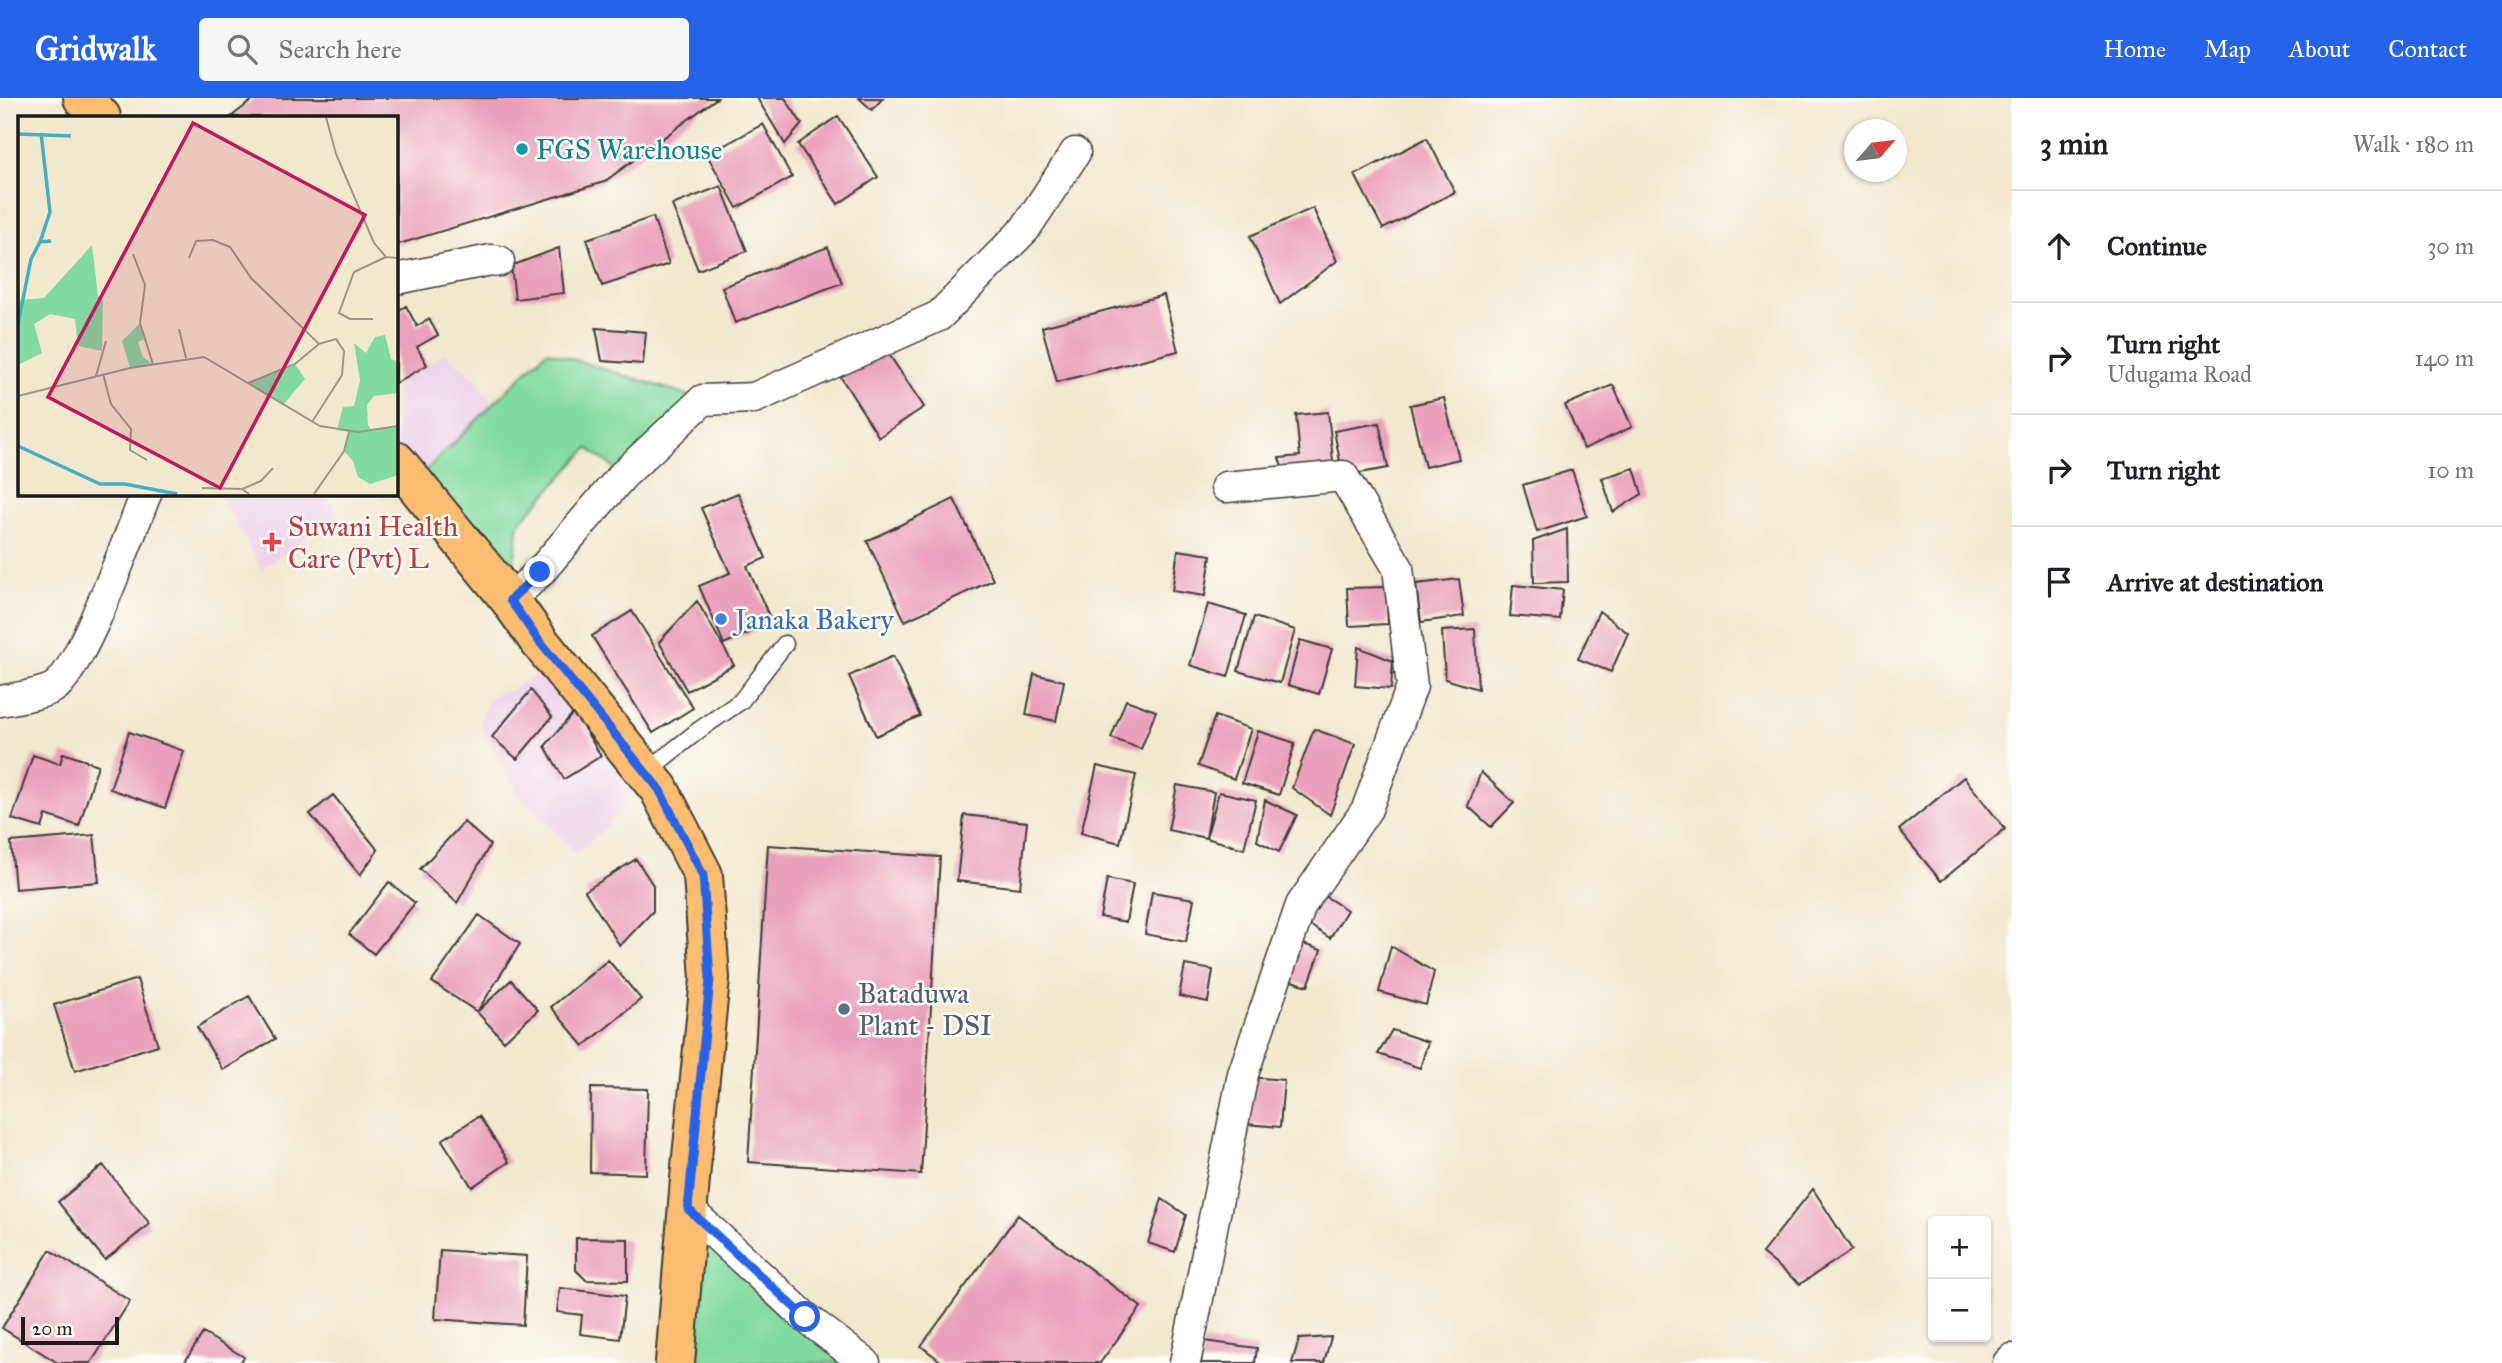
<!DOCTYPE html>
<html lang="en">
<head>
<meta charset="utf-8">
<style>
	:root { --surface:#fff; --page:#f6f6f6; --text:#202124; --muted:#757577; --line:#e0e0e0; --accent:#2563eb }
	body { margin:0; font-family:"IM FELL Great Primer",serif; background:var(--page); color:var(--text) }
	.controls { position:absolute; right:21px; bottom:21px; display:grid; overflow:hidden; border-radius:7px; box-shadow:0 2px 5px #0004 }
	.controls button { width:63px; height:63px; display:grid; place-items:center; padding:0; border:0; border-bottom:2px solid var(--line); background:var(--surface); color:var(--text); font:35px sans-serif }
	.compass { position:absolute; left:1844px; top:21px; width:63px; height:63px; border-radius:50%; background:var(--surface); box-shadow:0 2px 5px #0004; rotate:62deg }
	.scale { position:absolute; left:21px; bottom:18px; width:98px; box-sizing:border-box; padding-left:7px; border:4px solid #1c1c1c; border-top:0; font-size:19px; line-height:24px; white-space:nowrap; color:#1c1c1c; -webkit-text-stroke:5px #fdfcf7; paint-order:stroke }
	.stop { position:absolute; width:21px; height:21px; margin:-16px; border:5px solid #2563eb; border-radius:50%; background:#fff }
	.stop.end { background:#2563eb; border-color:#fff; box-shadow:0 2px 7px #0008 }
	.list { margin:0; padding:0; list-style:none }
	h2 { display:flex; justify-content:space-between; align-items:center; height:91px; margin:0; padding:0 28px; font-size:30px }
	h2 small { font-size:23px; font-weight:400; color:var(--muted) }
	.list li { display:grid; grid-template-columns:46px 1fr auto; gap:21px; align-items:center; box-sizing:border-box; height:112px; padding:0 28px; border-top:2px solid var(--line) }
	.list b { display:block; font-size:26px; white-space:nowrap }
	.list p { margin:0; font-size:23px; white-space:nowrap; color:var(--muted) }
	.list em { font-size:23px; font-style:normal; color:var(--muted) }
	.icon { flex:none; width:38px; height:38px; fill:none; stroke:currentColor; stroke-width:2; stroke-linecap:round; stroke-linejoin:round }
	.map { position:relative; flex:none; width:2012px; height:1265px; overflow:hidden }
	header { display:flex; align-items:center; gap:42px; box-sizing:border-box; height:98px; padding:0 35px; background:var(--accent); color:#fff }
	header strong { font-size:33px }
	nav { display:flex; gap:38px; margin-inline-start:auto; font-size:24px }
	.search { width:490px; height:63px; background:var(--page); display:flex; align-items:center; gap:18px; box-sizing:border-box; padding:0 24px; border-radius:7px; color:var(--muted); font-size:26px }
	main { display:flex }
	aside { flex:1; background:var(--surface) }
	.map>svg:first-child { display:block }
	.built { fill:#edd0e8 }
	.green { fill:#81da9f; stroke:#4e7b5e; stroke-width:2 }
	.building { fill:#eaa0bb }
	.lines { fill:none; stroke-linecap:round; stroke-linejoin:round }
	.lane-casing { stroke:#3c3b37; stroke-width:19 }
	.street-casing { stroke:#3c3b37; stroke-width:33 }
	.primary-casing { stroke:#3c3b37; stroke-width:42 }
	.lane { stroke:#fff; stroke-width:16 }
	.street { stroke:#fff; stroke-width:30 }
	.primary { stroke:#fcbd6f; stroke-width:38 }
	.route { stroke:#2563eb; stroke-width:9 }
	.culture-dot { fill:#0f9aa8; stroke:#fdfcf7; stroke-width:2.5 }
	.health-dot { fill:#e0444e; stroke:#fdfcf7; stroke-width:2.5 }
	.shop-dot { fill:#3f7fe0; stroke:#fdfcf7; stroke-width:2.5 }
	.service-dot { fill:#5c6f8a; stroke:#fdfcf7; stroke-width:2.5 }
	.labels { text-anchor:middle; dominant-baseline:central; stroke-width:5; stroke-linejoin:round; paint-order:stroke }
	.culture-label { font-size:28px; fill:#0d838f; stroke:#fdfcf7; text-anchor:start }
	.health-label { font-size:28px; fill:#be3a42; stroke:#fdfcf7; text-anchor:start }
	.shop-label { font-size:28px; fill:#366cbe; stroke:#fdfcf7; text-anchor:start }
	.service-label { font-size:28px; fill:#4e5e75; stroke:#fdfcf7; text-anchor:start }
	.inset-river { fill:none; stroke:#46afc5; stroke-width:3.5 }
	.inset-road { fill:none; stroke:#9c9687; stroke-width:2 }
	.view { fill:#c2185b; fill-opacity:0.15; stroke:#c2185b; stroke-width:3.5 }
	.inset-edge { fill:none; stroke:#1c1c1c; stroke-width:3.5 }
</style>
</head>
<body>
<header>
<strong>Gridwalk</strong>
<div class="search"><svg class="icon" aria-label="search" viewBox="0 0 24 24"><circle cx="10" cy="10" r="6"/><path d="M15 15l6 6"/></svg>Search here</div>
<nav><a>Home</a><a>Map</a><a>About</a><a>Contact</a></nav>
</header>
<main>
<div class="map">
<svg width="2012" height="1265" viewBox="0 0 2012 1265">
	<rect width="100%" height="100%" fill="#fdfcf7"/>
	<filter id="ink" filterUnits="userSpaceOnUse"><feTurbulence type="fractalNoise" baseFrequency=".0143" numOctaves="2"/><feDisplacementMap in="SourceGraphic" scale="14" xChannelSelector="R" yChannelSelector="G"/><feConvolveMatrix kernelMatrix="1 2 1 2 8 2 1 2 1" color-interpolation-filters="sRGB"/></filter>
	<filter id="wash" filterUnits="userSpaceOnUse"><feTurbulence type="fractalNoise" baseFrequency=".00686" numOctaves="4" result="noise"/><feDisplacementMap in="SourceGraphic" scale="28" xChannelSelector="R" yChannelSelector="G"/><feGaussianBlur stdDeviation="1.57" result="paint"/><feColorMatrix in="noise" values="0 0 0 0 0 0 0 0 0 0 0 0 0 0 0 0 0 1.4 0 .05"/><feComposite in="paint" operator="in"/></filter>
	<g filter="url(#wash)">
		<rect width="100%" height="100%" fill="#f1e8ce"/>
		<!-- built -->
		<path class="built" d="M445,255l32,26 16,28 -80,76 -17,-22v-78z
			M219,396h109l7,21 -73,54z
			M539,543l107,131 -38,53 -32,29 -57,-61 -40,-67 10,-30 23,-7 25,-14z"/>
		<!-- green -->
		<path class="green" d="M547,253l156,49 -80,75 -35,-27 -69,75 -9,77 -97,-117z
			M688,1111l177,154h-190z"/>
		<g id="blocks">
			<!-- building -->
			<path class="building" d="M255,0h462l-113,84 -208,63v-128h-165z
				M757,0h28l17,26 -17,20z
				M859,0h24l-11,12z
				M838,18l40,61 -40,27 -40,-60z
				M763,26l29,53 -55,31 -30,-53z
				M1427,40l28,54 -72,37 -28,-54z
				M721,88l26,65 -49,19 -26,-65z
				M1313,110l24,53 -57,43 -30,-68z
				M653,119l16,47 -67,22 -15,-47z
				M828,149l14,36 -107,40 -13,-36z
				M559,150l5,45 -49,6 -4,-33z
				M1164,197l14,56 -121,31 -15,-55z
				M406,208l11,20 12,-7 9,16 -21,12 10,18 -31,18v-71z
				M596,230l50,4 -3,32 -41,-3z
				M884,249l40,60 -45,30 -39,-61z
				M1613,287l19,42 -48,22 -19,-44z
				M1444,300l15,61 -34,8 -15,-62z
				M1328,314l6,58 -49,5 -6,-17 21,-2 -4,-41z
				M1379,325l9,45 -45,8 -9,-45z
				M1634,370l8,26 -29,18 -11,-34z
				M1572,372l15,46 -50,16 -14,-47z
				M738,395l28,65 -19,8 25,57 -48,21 -25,-58 31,-13 -29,-65z
				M954,401l39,81 -88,41 -38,-80z
				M1567,431l1,53 -34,1 -1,-42z
				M1178,452l33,5 -6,41 -33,-5z
				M1459,481l5,37 -43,6 -5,-38z
				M1513,487l50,5 -3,30 -50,-4z
				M1386,489l2,37 -39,2 -2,-38z
				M697,503l37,64 -47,26 -28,-49z
				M1208,506l38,11 -18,62 -38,-12z
				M632,513l61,97 -40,25 -61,-97z
				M1599,513l29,22 -17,39 -33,-13z
				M1254,519l41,13 -15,53 -42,-12z
				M1475,531l3,60 -33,-10 -3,-48z
				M1300,542l32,9 -13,45 -31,-9z
				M1358,549l35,14 -2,28 -36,-3z
				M893,558l27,60 -44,20 -27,-60z
				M1034,576l30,7 -8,40 -30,-6z
				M531,592l21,27 -35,42 -25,-22z
				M1126,602l30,11 -15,38 -30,-11z
				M574,614l27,44 -37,23 -19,-33z
				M1215,618l36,13 -17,50 -36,-13z
				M1314,631l41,15 -25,71 -38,-27z
				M1258,633l37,12 -16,52 -37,-12z
				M129,634l55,19 -19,57 -55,-19z
				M63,655l35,12 -19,61 -33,-11 -4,13 -30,-9 21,-64 27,9z
				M1097,668l39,9 -16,68 -39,-10z
				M1481,674l33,31 -23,24 -23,-21z
				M1964,679l41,52 -64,52 -42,-51z
				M1177,687l37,7 -8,46 13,-46 37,8 -12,49 -38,-11 -38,-8z
				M333,697l45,55 -18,25 -50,-61z
				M1265,702l32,15 -18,37 -22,-11z
				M964,717l63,7 -7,66 -63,-7z
				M464,724l26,23 -33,58 -37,-34z
				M94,737l5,47 -84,7 -4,-47z
				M768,747l172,12 -19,317 -173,-12z
				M636,761l17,26v26l-33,35 -35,-55z
				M1107,781l26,5 -7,38 -26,-5z
				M389,784l26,21 -41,51 -25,-20z
				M1152,794l42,7 -8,43 -41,-8z
				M1323,797l24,15 -17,28 -25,-16z
				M479,817l41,29 -43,68 34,-32 27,30 -34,31 -27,-29 -45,-30z
				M1297,844l24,8 -13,36 -23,-7z
				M1391,848l43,26 -8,33 -47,-13z
				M608,862l33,39 -57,47 -33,-39z
				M1185,867l28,5 -5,32 -29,-6z
				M137,881l21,66 -83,26 -21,-66z
				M249,898l26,43 -52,31 -26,-43z
				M1392,932l36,12 -8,26 -42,-14z
				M1251,979l33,3 -4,47 -34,-3z
				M591,990l57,1 -2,85 -56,-2z
				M479,1018l30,46 -37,25 -30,-47z
				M103,1067l47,59 -45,36 -47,-58z
				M1813,1091l39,61 -52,34 -38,-31z
				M1162,1101l24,16 -11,37 -27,-9z
				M1018,1117l123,92 -41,56h-157l-22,-17z
				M576,1140l52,1v42l-42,-1 -10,-10z
				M50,1152l80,51 -39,62h-33l-56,-35z
				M440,1152l87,6 -4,69 -88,-6z
				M560,1190l65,8 -5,43 -40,-5 2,-19 -25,-3z
				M203,1235l41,24 -4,6h-56z
				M1331,1239l-7,26h-32l7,-24z
				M1204,1243l53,7 -2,15h-54z"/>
		</g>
	</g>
	<g filter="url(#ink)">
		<use href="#blocks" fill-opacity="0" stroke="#3c3b37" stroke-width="2"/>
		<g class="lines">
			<defs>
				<path id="lane" d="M646,674l53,-42 42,-29 44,-57"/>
				<path id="street" d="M396,181l95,-19 8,1
					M510,502l30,-28 83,-97 80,-75 51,-2 185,-82 86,-87 50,-76
					M0,603c14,-3 40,-6 53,-13 28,-16 78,-158 93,-194
					M688,1111l117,108 60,46
					M1185,1265l58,-289 58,-169 66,-96 45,-123 -14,-118 -55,-92 -117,11
					M2008,1265l4,-4"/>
				<path id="primary" d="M83,0l18,19
					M396,363l114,139 29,41 120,148 44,86 7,104 -19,188 -16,196"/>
			</defs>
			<!-- lane casing -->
			<use href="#lane" class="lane-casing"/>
			<!-- street casing -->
			<use href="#street" class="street-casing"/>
			<!-- primary casing -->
			<use href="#primary" class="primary-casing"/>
			<!-- lane -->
			<use href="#lane" class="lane"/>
			<!-- street -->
			<use href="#street" class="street"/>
			<!-- primary -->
			<use href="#primary" class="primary"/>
		</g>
	</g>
	<g class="lines" filter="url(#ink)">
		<!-- route -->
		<path class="route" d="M540,474l-30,28 29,41 120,148 44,86 7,104 -22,230 117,108"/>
	</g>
	<!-- markers -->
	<circle class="culture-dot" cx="522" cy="51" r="7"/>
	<path class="health-dot" d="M268.5 433.5h7v7h7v7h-7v7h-7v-7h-7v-7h7z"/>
	<circle class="shop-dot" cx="721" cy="521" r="7"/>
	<circle class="service-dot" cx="844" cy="911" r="7"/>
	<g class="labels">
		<!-- culture labels -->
		<g class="culture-label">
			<text x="536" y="51">FGS Warehouse</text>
		</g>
		<!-- health labels -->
		<g class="health-label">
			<text x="288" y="428">Suwani Health<tspan x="288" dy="32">Care (Pvt) L</tspan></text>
		</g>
		<!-- shop labels -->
		<g class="shop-label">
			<text x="735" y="521">Janaka Bakery</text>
		</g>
		<!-- service labels -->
		<g class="service-label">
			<text x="858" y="895">Bataduwa<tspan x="858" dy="32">Plant - DSI</tspan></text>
		</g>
	</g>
	<!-- overview -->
	<g transform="translate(18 18)">
		<rect width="380" height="380" fill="#f1e8ce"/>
		<path d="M74,129l6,51 5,5 -1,50 -24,-5 -3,-27 -25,-5 -16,10 8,29 -24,12v-65l26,-2zM122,207l4,16 -6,3 5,15 10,7 -23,4 -8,-27zM367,219l6,24 5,2 2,32 -24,3 -7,9 1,20 4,6 26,-5v49l-28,9 -12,-7 -5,-16 -9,-10 5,-19 -12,-2 6,-23 11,-1 6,-26 -6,-37 12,10 9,-16zM277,248l10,15 -22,26 -35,-22z" fill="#81da9f"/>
		<path class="inset-river" d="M0,18l53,2M22,126l10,-30 -9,-79M0,208l13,-65 9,-17 11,-1M0,330l82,38h25l52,10"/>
		<path class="inset-road" d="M308,1l10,37 38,89 12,14 12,1M115,138l12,31 -5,38 13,41M171,142l7,-17 17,-1 17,7 21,31 68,66 17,-5 8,12 -2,24 -30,47M355,203h-23l-11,-6 15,-41 32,-15M161,213l7,29M85,258l8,30 20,25 -1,21 17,10M78,260l10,-35M230,267l47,-19 24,-20M0,280l112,-28 74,-11 116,69 38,6 40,-6M184,372l40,1M231,378l-7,-5 19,-8 12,-13M296,378l30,-43 5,-19"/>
		<path class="view" d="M175,7l172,92 -145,273 -172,-91z"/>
		<rect width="380" height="380" class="inset-edge"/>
	</g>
</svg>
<div class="controls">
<button>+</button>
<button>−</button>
</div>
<svg class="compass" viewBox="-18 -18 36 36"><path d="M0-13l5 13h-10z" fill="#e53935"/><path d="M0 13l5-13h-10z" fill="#757577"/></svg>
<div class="scale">20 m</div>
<div class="stop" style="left:805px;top:1219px"></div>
<div class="stop end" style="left:540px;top:474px"></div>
</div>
<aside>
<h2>3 min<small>Walk · 180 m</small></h2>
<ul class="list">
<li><svg class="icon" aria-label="ahead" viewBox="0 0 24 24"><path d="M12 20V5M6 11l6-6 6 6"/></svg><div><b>Continue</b></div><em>30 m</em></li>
<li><svg class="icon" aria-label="right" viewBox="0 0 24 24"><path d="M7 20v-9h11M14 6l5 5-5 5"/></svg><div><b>Turn right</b><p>Udugama Road</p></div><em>140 m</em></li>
<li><svg class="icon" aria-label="right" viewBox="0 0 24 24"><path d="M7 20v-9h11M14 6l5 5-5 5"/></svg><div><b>Turn right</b></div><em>10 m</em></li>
<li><svg class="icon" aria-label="arrive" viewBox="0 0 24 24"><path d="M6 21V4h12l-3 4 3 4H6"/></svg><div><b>Arrive at destination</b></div></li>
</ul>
</aside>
</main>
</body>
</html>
